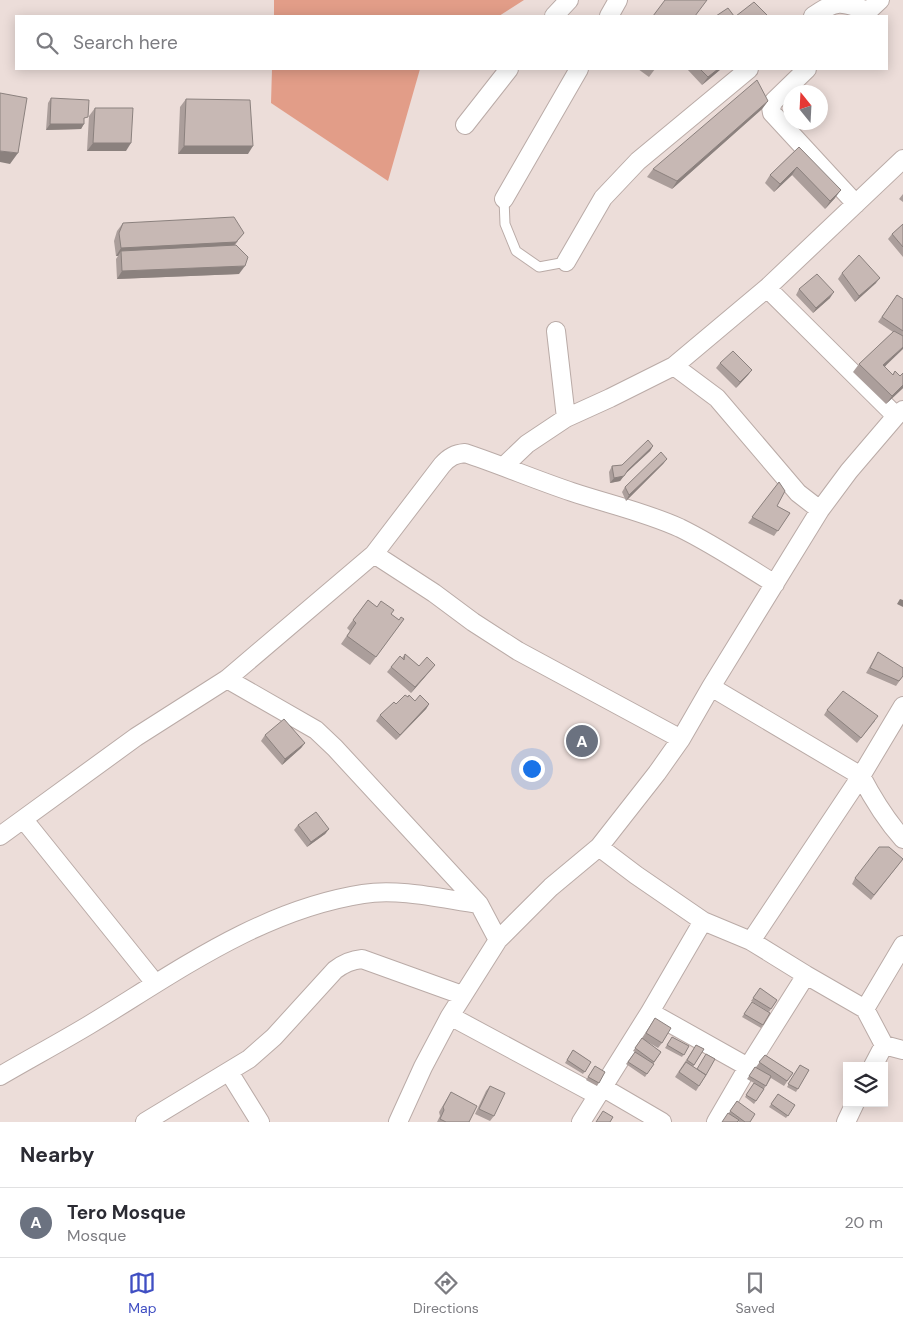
<!DOCTYPE html>
<html lang="en">
<head>
<meta charset="utf-8">
<style>
	:root { --surface:#fff; --page:#f7f7f7; --text:#2b2b33; --muted:#7c7c81; --line:#e1e1e2; --accent:#404fc3 }
	body { margin:0; font-family:"DM Sans",sans-serif; background:var(--page); color:var(--text) }
	.controls { position:absolute; right:15px; bottom:15px; display:grid; overflow:hidden; border-radius:0px; box-shadow:0 2px 12px #0003 }
	.controls button { width:45px; height:45px; display:grid; place-items:center; padding:0; border:0; border-bottom:1px solid var(--line); background:var(--surface); color:var(--text); font:25px sans-serif }
	.compass { position:absolute; left:783px; top:85px; width:45px; height:45px; border-radius:50%; background:var(--surface); box-shadow:0 2px 12px #0003; rotate:342deg }
	.you { position:absolute; left:531px; top:768px; width:18px; height:18px; margin:-12px; border:4px solid #fff; border-radius:50%; background:#1a73e8; box-shadow:0 0 0 8px #1a73e833 }
	.badge { display:grid; place-items:center; width:32px; height:32px; border-radius:50%; background:var(--accent); color:#fff; font-size:16px; font-weight:700 }
	.pin { position:absolute; translate:-50% -50%; border:2px solid #fff; box-shadow:0 1px 5px #0006 }
	.list { margin:0; padding:0; list-style:none }
	h2 { display:flex; justify-content:space-between; align-items:center; height:65px; margin:0; padding:0 20px; font-size:21px }
	h2 small { font-size:16px; font-weight:400; color:var(--muted) }
	.list li { display:grid; grid-template-columns:32px 1fr auto; gap:15px; align-items:center; box-sizing:border-box; height:70px; padding:0 20px; border-top:1px solid var(--line) }
	.list b { display:block; font-size:19px; white-space:nowrap }
	.list p { margin:0; font-size:16px; white-space:nowrap; color:var(--muted) }
	.list em { font-size:16px; font-style:normal; color:var(--muted) }
	.icon { flex:none; width:28px; height:28px; fill:none; stroke:currentColor; stroke-width:2; stroke-linecap:round; stroke-linejoin:round }
	.map { position:relative; flex:none; width:903px; height:1122px; overflow:hidden }
	.search { position:absolute; background:var(--surface); box-shadow:0 2px 12px #0003; left:15px; right:15px; top:15px; height:55px; display:flex; align-items:center; gap:12px; box-sizing:border-box; padding:0 18px; border-radius:0px; color:var(--muted); font-size:19px }
	.sheet { height:135px; background:var(--surface) }
	nav { display:flex; justify-content:space-around; align-items:center; box-sizing:border-box; height:70px; border-top:1px solid var(--line); background:var(--surface); font-size:14px; color:var(--muted) }
	nav a { display:grid; justify-items:center; gap:2px }
	nav .on { color:var(--accent) }
	.map>svg:first-child { display:block }
</style>
</head>
<body>
<div class="map">
<svg width="903" height="1122" viewBox="0 0 903 1122">
	<rect width="100%" height="100%" fill="#ecddd9"/>
	<path fill="#e29d88" d="M274 0H524L499 16H274Z
		M272 69H420L388 181 271 103Z"/>
	<g fill="none" stroke-linecap="round" stroke-linejoin="round">
		<g stroke="#baaba7" stroke-width="11">
			<path id="service" d="M504 199 505 224 516 251 539 267 566 262"/>
		</g>
		<g stroke="#baaba7" stroke-width="20">
			<path id="minor" d="M554 16 569 0
				M609 16 618 0
				M813 16C837 0 840 1 868 11
				M863 16 880 0
				M807 69 774 101 771 107 772 113 856 204
				M465 125 509 69
				M504 199 579 69
				M566 262 603 198 638 161 749 69
				M767 288 896 416
				M556 331 566 418
				M674 366 717 398 798 493 820 510
				M504 466 527 444 566 418 610 398 674 366 767 288 903 159
				M374 554 434 593 473 622 518 651 681 739
				M227 679 316 730 335 748 479 904 498 940
				M711 687 861 776C873 799 886 820 903 839
				M24 820 155 983
				M0 836 136 737 227 679 374 554 442 465C449 457 455 454 465 453 501 465 536 480 572 492 608 504 645 512 680 528 713 544 744 565 775 584
				M599 847 636 875 703 921 751 941 806 975 865 1009 884 1045 903 1050
				M751 941 861 776 903 706
				M865 1009 903 945
				M650 1012 748 1067
				M450 1016 597 1095
				M873 1066 884 1045
				M229 1072 260 1122
				M0 1076C29 1059 59 1043 89 1025 175 973 260 910 363 894 399 888 443 899 479 904
				M602 1087 662 1122
				M145 1122 249 1059 274 1037 335 970C344 963 351 960 362 959L462 995
				M398 1122 423 1067 450 1016 498 940 551 887 599 847 657 773 681 739 711 687 820 510 849 471 896 416 903 410
				M581 1122 650 1012 703 921
				M716 1122 748 1067 806 975
				M846 1122 855 1103"/>
		</g>
		<use href="#service" stroke="#fff" stroke-width="9"/>
		<use href="#minor" stroke="#fff" stroke-width="18"/>
	</g>
	<path fill="#ab9e9b" d="M638 69H655L649 77Z
		M687 69H721L702 85Z
		M51 98 84 123 81 129 46 130 48 103Z
		M186 99 248 154H178L180 107Z
		M768 101 762 109 672 189 647 177 653 169Z
		M95 108 126 151H87L89 116Z
		M799 147 835 198 825 209 792 175 774 192 765 183 770 175Z
		M903 194V202L899 199Z
		M123 223 238 241 235 245 239 274 117 279 116 259 118 256H116L114 241 117 231Z
		M903 224V257L888 239 892 234Z
		M842 273 876 283 855 302 838 279Z
		M799 289 830 298 813 313 796 295Z
		M897 295 903 299V336L885 367 892 375 895 371 903 388 886 404 853 372 859 364 893 332 878 322Z
		M720 363 752 370 748 375 736 388 716 368Z
		M653 446 650 451 625 474 620 481 610 483 609 472 612 466 622 465Z
		M667 459 663 464 626 501 622 492 625 487Z
		M779 482 777 506 790 513 774 536 748 523Z
		M368 600 377 607 391 614 399 620 404 619 370 665 341 644 350 631 347 628Z
		M878 652 903 676 896 686 866 673Z
		M405 654 419 666 435 665 411 693 387 672 391 667 402 658Z
		M408 697 415 701 429 704 426 709 396 740 376 721 380 715Z
		M827 710 875 721 857 743 824 715Z
		M265 735 305 743 301 748 282 765 261 741Z
		M298 825 329 829 325 834 307 847 294 830Z
		M903 859 871 900 852 884 855 878Z
		M760 988 777 1000 769 1012 751 1001Z
		M752 1002 770 1013 761 1028 742 1017Z
		M655 1018 662 1043 658 1048 646 1041 661 1052 645 1077 626 1064 635 1052 633 1051 642 1038Z
		M672 1037 689 1046 682 1057 665 1048Z
		M696 1045 704 1049 693 1067 706 1075 696 1091 675 1077Z
		M573 1050 591 1062 583 1074 565 1063Z
		M765 1055 793 1073 784 1086 771 1078 764 1089 755 1084 764 1089 754 1104 745 1097 754 1083 747 1079 755 1067H756Z
		M800 1065 809 1070 796 1092 787 1087Z
		M595 1066 605 1072 597 1086 586 1080Z
		M490 1086 494 1116 490 1121 475 1114 486 1091Z
		M451 1092 469 1122H437L440 1116 439 1112Z
		M778 1094 795 1105 786 1118 769 1107Z
		M737 1101 750 1122H739L728 1114Z"/>
	<path fill="#8b817e" d="M718 69H721L702 85 708 77Z
		M768 101 762 109 672 189 677 181Z
		M50 124H84L81 129 46 130Z
		M93 143H131L126 151H87Z
		M184 146H253L248 154H178Z
		M0 151 18 153 10 164 0 162Z
		M797 167 792 175 774 192 780 184Z
		M841 190 835 198 825 209 830 201Z
		M244 233 230 250 121 251 118 256H116L121 248Z
		M245 266 239 274 117 279 122 271Z
		M880 278 876 283 855 302 859 296Z
		M834 292 830 298 813 313 816 308Z
		M903 347V349L878 373 883 365Z
		M752 370 748 375 736 388 740 382Z
		M903 385V388L886 404 892 396Z
		M653 446 650 451 624 475 628 470Z
		M667 459 663 464 626 501 629 495Z
		M624 476 620 481 610 483 614 478Z
		M900 599 903 600V607L897 604Z
		M435 665 431 670 411 693 415 687Z
		M429 704 426 709 396 740 400 735Z
		M305 743 301 748 282 765 285 759Z
		M329 829 325 834 307 847 311 842Z"/>
	<path fill="#c7b8b4" stroke="#8b817e" d="M665 0H707L695 16H653Z
		M754 2 768 16H736Z
		M728 8 734 16H716Z
		M700 69H718L708 77Z
		M757 80 768 101 677 181 653 169Z
		M0 93 27 98 18 153 0 151Z
		M51 98 89 100 88 117 84 118V124H50Z
		M186 99 250 100 253 146H184Z
		M95 108H133L131 143H93Z
		M799 147 841 190 830 201 797 167 780 184 770 175Z
		M234 217 244 233 236 242 121 248 119 233 123 223Z
		M903 224V247L892 234Z
		M236 245 248 257 245 266 122 271 121 251Z
		M859 255 880 278 859 296 842 273Z
		M817 274 834 292 816 308 799 289Z
		M897 295 903 299V331L882 317Z
		M894 331 903 336V347L883 365 893 375 895 371 900 376 903 373V385L892 396 859 364Z
		M733 351 752 370 740 382 720 363Z
		M648 440 653 446 628 470 624 476 614 478 612 466 622 465Z
		M661 452 667 459 629 495 625 487Z
		M779 482 785 491 777 506 790 513 778 531 752 517Z
		M368 600 377 607 381 601 394 610 391 614 399 620 401 617 404 619 376 657 347 636 356 623 353 620Z
		M878 652 903 668V676L899 681 870 668Z
		M405 654 419 666 427 657 435 665 415 687 391 667 400 656 404 660Z
		M843 691 878 716 861 738 827 710Z
		M405 695 408 697 409 695 415 701 420 695 429 704 400 735 380 715 394 702 396 704Z
		M284 719 305 743 285 759 265 735Z
		M316 812 329 829 311 842 298 825Z
		M879 847H889L903 859 874 895 855 878Z
		M760 988 777 1000 771 1009 753 998Z
		M752 1002 770 1013 763 1025 744 1014Z
		M655 1018 671 1028 662 1043 646 1033Z
		M672 1037 689 1046 684 1055 667 1045Z
		M642 1038 661 1052 654 1062 635 1048Z
		M696 1045 704 1049 694 1065 687 1060Z
		M573 1050 591 1062 585 1072 567 1060Z
		M635 1052 654 1064 647 1074 628 1062Z
		M706 1054 715 1059 706 1075 697 1069Z
		M765 1055 793 1073 787 1081 759 1062Z
		M686 1062 706 1075 699 1086 679 1072Z
		M800 1065 809 1070 798 1089 788 1084Z
		M595 1066 605 1072 599 1083 588 1077Z
		M755 1067 771 1076 766 1086 749 1076Z
		M754 1083 764 1089 756 1101 746 1095Z
		M490 1086 505 1093 494 1116 479 1109Z
		M451 1092 477 1106 469 1122H446L440 1119 444 1110 443 1107Z
		M778 1094 795 1105 788 1116 771 1104Z
		M737 1101 755 1114 750 1122H745L730 1111Z
		M603 1111 613 1117 610 1122H596Z
		M728 1113 739 1120 737 1122H722Z"/>
</svg>
<div class="controls">
<button><svg class="icon" aria-label="layers" viewBox="0 0 24 24"><path d="M12 4l9 5-9 5-9-5zM3 14l9 5 9-5"/></svg></button>
</div>
<svg class="compass" viewBox="-18 -18 36 36"><path d="M0-13l5 13h-10z" fill="#e53935"/><path d="M0 13l5-13h-10z" fill="#7c7c81"/></svg>
<div class="you"></div>
<div class="pin badge" style="left:582px;top:741px;background:#6b7280">A</div>
<div class="search"><svg class="icon" aria-label="search" viewBox="0 0 24 24"><circle cx="10" cy="10" r="6"/><path d="M15 15l6 6"/></svg>Search here</div>
</div>
<section class="sheet">
<h2>Nearby<small></small></h2>
<ul class="list">
<li><span class="badge" style="background:#6b7280">A</span><div><b>Tero Mosque</b><p>Mosque</p></div><em>20 m</em></li>
</ul>
</section>
<nav>
<a class="on"><svg class="icon" aria-label="map" viewBox="0 0 24 24"><path d="M3 6l6-2 6 2 6-2v14l-6 2-6-2-6 2zM9 4v14M15 6v14"/></svg>Map</a>
<a><svg class="icon" aria-label="directions" viewBox="0 0 24 24"><path d="M12 3l9 9-9 9-9-9zM9 14v-3h6M13 9l2 2-2 2"/></svg>Directions</a>
<a><svg class="icon" aria-label="saved" viewBox="0 0 24 24"><path d="M7 4h10v16l-5-4-5 4z"/></svg>Saved</a>
</nav>
</body>
</html>
